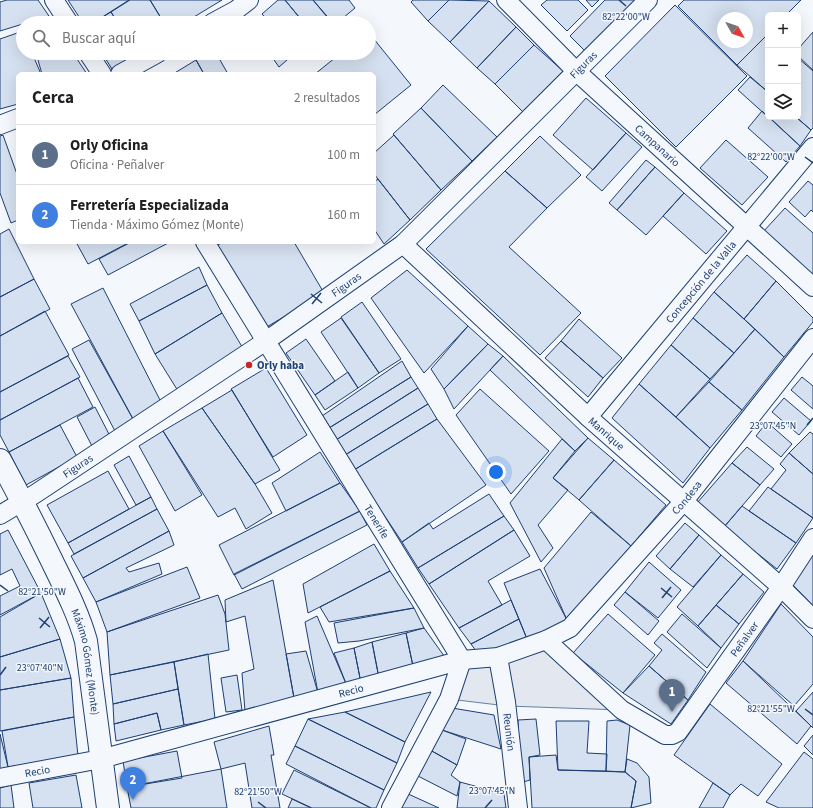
<!DOCTYPE html>
<html lang="es">
<head>
<meta charset="utf-8">
<style>
	:root { --surface:#fff; --page:#f6f6f6; --text:#202124; --muted:#757577; --line:#e0e0e0; --accent:#2563eb }
	body { margin:0; font-family:"Source Sans 3",sans-serif; background:var(--page); color:var(--text) }
	.controls { position:absolute; right:12px; top:12px; display:grid; overflow:hidden; border-radius:6px; box-shadow:0 4px 16px #0002 }
	.controls button { width:36px; height:36px; display:grid; place-items:center; padding:0; border:0; border-bottom:1px solid var(--line); background:var(--surface); color:var(--text); font:20px sans-serif }
	.compass { position:absolute; left:717px; top:12px; width:36px; height:36px; border-radius:50%; background:var(--surface); box-shadow:0 4px 16px #0002; rotate:130deg }
	.you { position:absolute; left:496px; top:472px; width:14px; height:14px; margin:-10px; border:3px solid #fff; border-radius:50%; background:#1a73e8; box-shadow:0 0 0 6px #1a73e833 }
	.badge { display:grid; place-items:center; width:26px; height:26px; border-radius:50%; background:var(--accent); color:#fff; font-size:13px; font-weight:700 }
	.pin { position:absolute; translate:-50% -33px; filter:drop-shadow(0 1px 2px #0008) }
	.pin::after { content:''; position:absolute; top:21px; width:14px; height:12px; background:inherit; clip-path:polygon(0 0,100% 0,50% 100%) }
	.list { margin:0; padding:0; list-style:none }
	h2 { display:flex; justify-content:space-between; align-items:center; height:52px; margin:0; padding:0 16px; font-size:17px }
	h2 small { font-size:13px; font-weight:400; color:var(--muted) }
	.list li { display:grid; grid-template-columns:26px 1fr auto; gap:12px; align-items:center; box-sizing:border-box; height:60px; padding:0 16px; border-top:1px solid var(--line) }
	.list b { display:block; font-size:15px; white-space:nowrap }
	.list p { margin:0; font-size:13px; white-space:nowrap; color:var(--muted) }
	.list em { font-size:13px; font-style:normal; color:var(--muted) }
	.icon { flex:none; width:22px; height:22px; fill:none; stroke:currentColor; stroke-width:2; stroke-linecap:round; stroke-linejoin:round }
	.map { position:relative; flex:none; width:813px; height:808px; overflow:hidden }
	.search { position:absolute; background:var(--surface); box-shadow:0 4px 16px #0002; left:16px; top:16px; width:360px; height:44px; display:flex; align-items:center; gap:10px; box-sizing:border-box; padding:0 14px; border-radius:22px; color:var(--muted); font-size:15px }
	.panel { position:absolute; background:var(--surface); box-shadow:0 4px 16px #0002; left:16px; top:72px; width:360px; height:172px; border-radius:6px }
	.map>svg:first-child { display:block }
</style>
</head>
<body>
<div class="map">
<svg width="813" height="808" viewBox="0 0 813 808">
	<rect width="100%" height="100%" fill="#f4f7fb"/>
	<path fill="#e3e8f0" stroke="#687fa3" d="M546 640 622 710 507 706 449 699 462 660Z"/>
	<path fill="#d5e0f0" stroke="#1d3f73" fill-rule="evenodd" d="M7 0H38L49 16 0 31V2Z
		M68 0H129L93 23H83Z
		M130 0H150L164 23H118L111 12Z
		M150 0H222L184 23H164Z
		M278 0H285L304 23H270L262 14Z
		M285 0H313L332 23H304Z
		M313 0H349L355 8 337 23H333Z
		M413 0H449L428 21 411 2Z
		M449 0 489 1 450 42 428 21Z
		M547 0H578L588 10 567 31 541 5Z
		M586 0H599L592 7Z
		M605 0H640L587 53 570 36Z
		M684 0H801L786 15H768V34L737 65 678 6ZM723 18H747V42H723Z
		M489 1 516 27 477 68 450 42Z
		M675 5 747 76 676 147 605 76Z
		M111 12 118 23H93Z
		M49 16 54 23H32Z
		M516 27 534 45 495 84 477 68Z
		M23 31V53H32L41 74H18V104L0 109V39Z
		M813 32V70L798 56V49Z
		M369 33 411 85 374 115V74H315L341 53H369Z
		M768 34V92L737 65Z
		M534 45 563 71 523 112 495 84Z
		M36 53H73L87 74H42Z
		M102 53H137L112 69Z
		M209 53H216L228 74H204L196 60Z
		M269 53H295L279 67Z
		M798 58 813 71V128L811 130 796 117H798Z
		M196 60 204 74H173Z
		M750 77 768 92V117L738 90Z
		M443 85 497 137 472 161 421 108Z
		M586 98 626 133 593 170 553 135Z
		M421 108 472 161 441 190 393 134Z
		M762 111 800 146 786 162 748 128Z
		M769 117H796L811 130 800 146Z
		M626 133 642 147 602 191 586 177Z
		M3 135 18 177V220L11 223 0 193V136Z
		M394 135 441 190 410 220 374 174V153Z
		M540 136 581 175 547 208 505 171Z
		M726 140 768 177 742 205 700 168Z
		M646 160 655 167 617 210 609 203Z
		M655 167 684 193 646 235 617 210Z
		M505 171 547 208 509 247 581 313 540 355 426 249Z
		M378 179 410 220 384 244 374 229V182Z
		M808 181 813 185V212L811 210 805 217 789 202Z
		M684 193 727 231 706 254 663 216Z
		M785 208 813 233V278L763 232Z
		M9 229 34 279 0 297V234Z
		M76 242H130L88 264Z
		M131 242H170L108 275 99 259Z
		M223 242H294L324 293 265 328 216 246Z
		M747 255 776 281 744 319 714 292Z
		M199 267 207 285 139 321 130 304Z
		M407 270 468 326 424 373 371 298Z
		M34 279 50 309 0 336V297Z
		M776 281 813 318V322L784 357 744 319Z
		M207 285 222 313 155 354 139 321Z
		M103 288 161 402 133 419 71 304Z
		M714 292 755 329 734 353 693 318Z
		M362 302 401 359 379 373 341 317Z
		M45 311 69 355 0 392V336Z
		M222 313 244 350 178 391 155 354Z
		M341 318 379 373 358 388 321 332Z
		M693 318 734 353 710 379 671 345Z
		M579 319 622 358 603 378 561 341Z
		M468 326 488 344 444 389 431 369Z
		M755 329 784 357 742 410 709 382Z
		M306 339 335 381 315 395 286 353Z
		M89 340 133 419 116 433 72 349Z
		M561 341 603 378 588 397 545 358Z
		M488 344 503 356 454 409 444 389Z
		M671 345 710 379 676 417 639 384Z
		M68 356 80 377 0 420V392Z
		M503 356 588 438 575 451 490 370Z
		M402 361 411 377 329 428 322 416Z
		M266 368 307 435 273 457 231 389Z
		M348 372 358 388 325 410 315 395Z
		M411 377 418 388 336 440 329 428Z
		M802 377 813 386V409L791 390Z
		M78 378 93 407 9 452 0 435V420Z
		M709 382 742 410 710 448 676 417Z
		M639 384 710 448 683 483 612 418Z
		M418 388 428 404 345 455 336 440Z
		M480 389 549 451 511 494 456 415Z
		M232 390 280 470 255 484 202 408Z
		M784 398 811 421 799 435 772 412Z
		M428 404 437 419 354 470 345 455Z
		M95 407 111 438 93 448 77 417Z
		M202 408 255 484 272 513 246 529 235 508 218 517 163 431Z
		M437 419 486 485 402 542 354 470Z
		M767 422 792 444 781 457 756 436Z
		M60 425 77 457 26 485 9 452Z
		M163 431 202 495 175 511 139 446Z
		M810 432 813 434V474L789 453Z
		M588 438 614 460 579 500 553 478Z
		M562 439 575 451 553 478 568 490 538 525 553 548 541 562 510 503Z
		M747 447 774 469 760 485 732 463Z
		M320 452 340 483 286 511 272 483Z
		M789 453 813 474V518L771 489 786 470 780 464Z
		M129 456 151 497 136 505 114 465Z
		M614 460 666 505 631 546 579 500Z
		M732 463 760 485 724 527 697 503Z
		M108 471 129 509 68 543 47 505Z
		M340 483 360 511 234 575 219 545Z
		M768 487 813 518 796 543 749 511Z
		M489 494 504 516 418 568 402 542 429 523 433 529Z
		M151 497 157 509 74 554 68 543Z
		M742 506 796 543 777 569 724 527Z
		M157 509 169 531 83 578 71 556Z
		M360 511 367 525 242 589 234 574Z
		M591 512 631 546 567 620 544 568Z
		M504 516 514 530 429 584 418 568Z
		M685 523 699 535 670 569 656 556Z
		M8 530 41 593 0 615V596L20 586 12 569 0 575V534Z
		M514 530 530 556 488 581 502 605 459 628 429 584Z
		M169 531 174 545 126 568 129 572 159 563 162 574 96 602 83 578Z
		M699 535 721 555 693 587 670 569Z
		M374 544 390 571 308 613 303 584Z
		M813 554V606L793 585Z
		M721 555 743 574 698 626 677 607Z
		M649 562 681 590 658 618 625 592Z
		M187 567 200 598 107 632 96 602Z
		M540 569 567 620 527 639 504 583Z
		M390 571 414 608 329 622 320 607Z
		M743 574 764 592 739 624 716 605Z
		M273 580 294 698 245 711 242 673 254 669 245 616 226 622 225 600Z
		M625 592 659 621 648 635 614 605Z
		M41 593 60 639 0 657V617Z
		M218 595 225 614 229 650 110 675 107 632Z
		M511 600 519 619 471 644 459 628Z
		M781 604 813 637V684L794 706 743 661Z
		M716 605 739 624 721 648 698 626Z
		M414 608 424 628 359 641 338 643 334 623Z
		M608 614 655 655 623 693 573 653Z
		M682 614 721 648 707 668 667 632Z
		M317 616 347 686 318 693 305 622Z
		M519 619 527 639 483 654 476 651 471 644Z
		M424 628 447 660 414 671 406 633Z
		M406 633 414 671 379 678 372 642Z
		M662 634 706 672 688 700 649 666 662 650 654 643Z
		M60 639 71 678 0 690V657Z
		M372 642 379 678 361 683 354 648Z
		M354 648 361 683 347 686 334 653Z
		M306 651 318 693 294 698 286 654Z
		M208 654 215 719 184 725 174 662Z
		M743 661 811 726 797 744 726 683Z
		M174 662 178 689 113 704 110 675Z
		M649 666 688 700 671 724 623 693Z
		M237 675 242 710 226 712 221 678Z
		M71 678 74 717 0 731V690Z
		M178 689 184 725 161 730 157 713 114 724 113 704Z
		M431 692 405 742 345 712Z
		M813 692V728L796 711Z
		M710 704 782 764 758 796 741 784 730 795 674 755Z
		M452 708 494 715 501 749 442 730Z
		M345 712 405 742 397 763 308 719Z
		M157 713 161 730 116 741 114 724Z
		M74 717 78 756 8 767 2 731Z
		M308 719 397 763 384 790 295 746Z
		M536 719 540 755 529 757 530 780 520 783 518 720Z
		M617 720 630 725 625 772 606 771 607 721Z
		M556 721H589L587 753 607 754 606 771 558 770Z
		M269 726 274 755H271L280 808H252L245 763 221 769 214 742Z
		M442 730 466 739 457 765 430 750Z
		M0 734 8 767 0 769Z
		M813 735V755L804 746Z
		M295 746 384 790 376 808H371L286 764Z
		M430 750 457 765 451 775 460 782 457 796 416 775Z
		M177 751 182 778 127 787 123 761Z
		M804 752 813 759V808H779L766 802Z
		M556 755 558 770 625 772 636 781 631 808H532L529 757Z
		M627 759 637 763 649 777 651 803 631 808 636 781 625 772Z
		M221 769 227 808H131L127 787Z
		M294 770 371 808H312L282 794Z
		M76 775 82 808H33L29 783Z
		M460 782 504 794 506 808H457Z
		M713 783 730 795 723 808H699Z
		M11 785 14 808H0V788Z
		M406 793 439 808H400Z
		M292 799 311 808H288Z"/>
	<g fill="none" stroke-linecap="round" stroke-linejoin="round">
		<g stroke="#1d3f73" stroke-width="20">
			<g id="minor">
				<path d="M54 0 69 23"/>
				<path id="s1" d="M506 0 577 72 813 287"/>
				<path d="M212 23 236 10 249 0"/>
				<path d="M88 53 102 74"/>
				<path d="M120 74 158 53"/>
				<path d="M0 125 18 118"/>
				<path id="s2" d="M205 242 462 660 449 699 391 808"/>
				<path id="s3" d="M403 244 588 417 781 587 813 619"/>
				<path id="s4" d="M588 417 813 147"/>
				<path id="s5" d="M0 515 35 494 266 341 403 244 648 0"/>
				<path id="s6" d="M546 640 622 710 665 735H672L678 732 781 587 813 538"/>
				<path id="s7" d="M498 657 506 702 518 808"/>
				<path id="s8" d="M0 778 101 759 462 660 498 657 546 640 570 628 684 501 813 338"/>
			</g>
		</g>
		<g stroke="#1d3f73" stroke-width="24">
			<g id="primary">
				<path id="s9" d="M0 460C18 493 35 526 51 559 64 586 78 612 86 641L108 808"/>
			</g>
		</g>
		<use href="#minor" stroke="#f4f7fb" stroke-width="18"/>
		<use href="#primary" stroke="#f4f7fb" stroke-width="22"/>
	</g>
	<path fill="none" stroke="#1d3f73" stroke-width="1.5" d="M619 0 626 6M805 157 813 163M311 294 322 303M312 304 321 293M807 425 813 418M0 585 8 591M661 588 672 597M662 598 671 587M39 618 50 627M40 628 49 617M0 675 6 667M805 709 813 715M258 802 266 808M485 808 492 800"/>
	<circle fill="#c62828" stroke="#f4f7fb" stroke-width="1.5" cx="249" cy="365" r="4"/>
	<g text-anchor="middle" dominant-baseline="central" stroke-width="3" stroke-linejoin="round" paint-order="stroke">
		<g font-size="11" fill="#1d3f73" stroke="#f4f7fb">
			<text stroke="none"><textPath href="#s5" startOffset="740">Figuras</textPath></text>
			<text stroke="none"><textPath href="#s1" startOffset="210">Campanario</textPath></text>
			<text stroke="none"><textPath href="#s4" startOffset="176">Concepción de la Valla</textPath></text>
			<text stroke="none"><textPath href="#s5" startOffset="416">Figuras</textPath></text>
			<text stroke="none"><textPath href="#s3" startOffset="278">Manrique</textPath></text>
			<text stroke="none"><textPath href="#s5" startOffset="92">Figuras</textPath></text>
			<text stroke="none"><textPath href="#s8" startOffset="766">Condesa</textPath></text>
			<text stroke="none"><textPath href="#s2" startOffset="328">Tenerife</textPath></text>
			<text stroke="none"><textPath href="#s6" startOffset="281">Peñalver</textPath></text>
			<text stroke="none"><textPath href="#s9" startOffset="221">Máximo Gómez (Monte)</textPath></text>
			<text stroke="none"><textPath href="#s8" startOffset="362">Recio</textPath></text>
			<text stroke="none"><textPath href="#s7" startOffset="76">Reunión</textPath></text>
			<text stroke="none"><textPath href="#s8" startOffset="38">Recio</textPath></text>
		</g>
		<g font-size="11" font-weight="bold" fill="#1d3f73" stroke="#f4f7fb" text-anchor="start">
			<text x="257" y="365">Orly haba</text>
		</g>
	</g>
	<g font-size="10" text-anchor="middle" fill="#1d3f73" stroke="#f4f7fb" stroke-width="3" stroke-linejoin="round" paint-order="stroke">
		<text x="626" y="20">82°22'00"W</text>
		<text x="771" y="160">82°22'00"W</text>
		<text x="773" y="429">23°07'45"N</text>
		<text x="42" y="595">82°21'50"W</text>
		<text x="40" y="671">23°07'40"N</text>
		<text x="771" y="712">82°21'55"W</text>
		<text x="492" y="794">23°07'45"N</text>
		<text x="258" y="795">82°21'50"W</text>
	</g>
</svg>
<div class="controls">
<button>+</button>
<button>−</button>
<button><svg class="icon" aria-label="layers" viewBox="0 0 24 24"><path d="M12 4l9 5-9 5-9-5zM3 14l9 5 9-5"/></svg></button>
</div>
<svg class="compass" viewBox="-18 -18 36 36"><path d="M0-13l5 13h-10z" fill="#e53935"/><path d="M0 13l5-13h-10z" fill="#757577"/></svg>
<div class="you"></div>
<div class="pin badge" style="left:672px;top:712px;background:#5c6f8a">1</div>
<div class="pin badge" style="left:133px;top:800px;background:#3f7fe0">2</div>
<div class="search"><svg class="icon" aria-label="search" viewBox="0 0 24 24"><circle cx="10" cy="10" r="6"/><path d="M15 15l6 6"/></svg>Buscar aquí</div>
<section class="panel">
<h2>Cerca<small>2 resultados</small></h2>
<ul class="list">
<li><span class="badge" style="background:#5c6f8a">1</span><div><b>Orly Oficina</b><p>Oficina · Peñalver</p></div><em>100 m</em></li>
<li><span class="badge" style="background:#3f7fe0">2</span><div><b>Ferretería Especializada</b><p>Tienda · Máximo Gómez (Monte)</p></div><em>160 m</em></li>
</ul>
</section>
</div>
</body>
</html>
